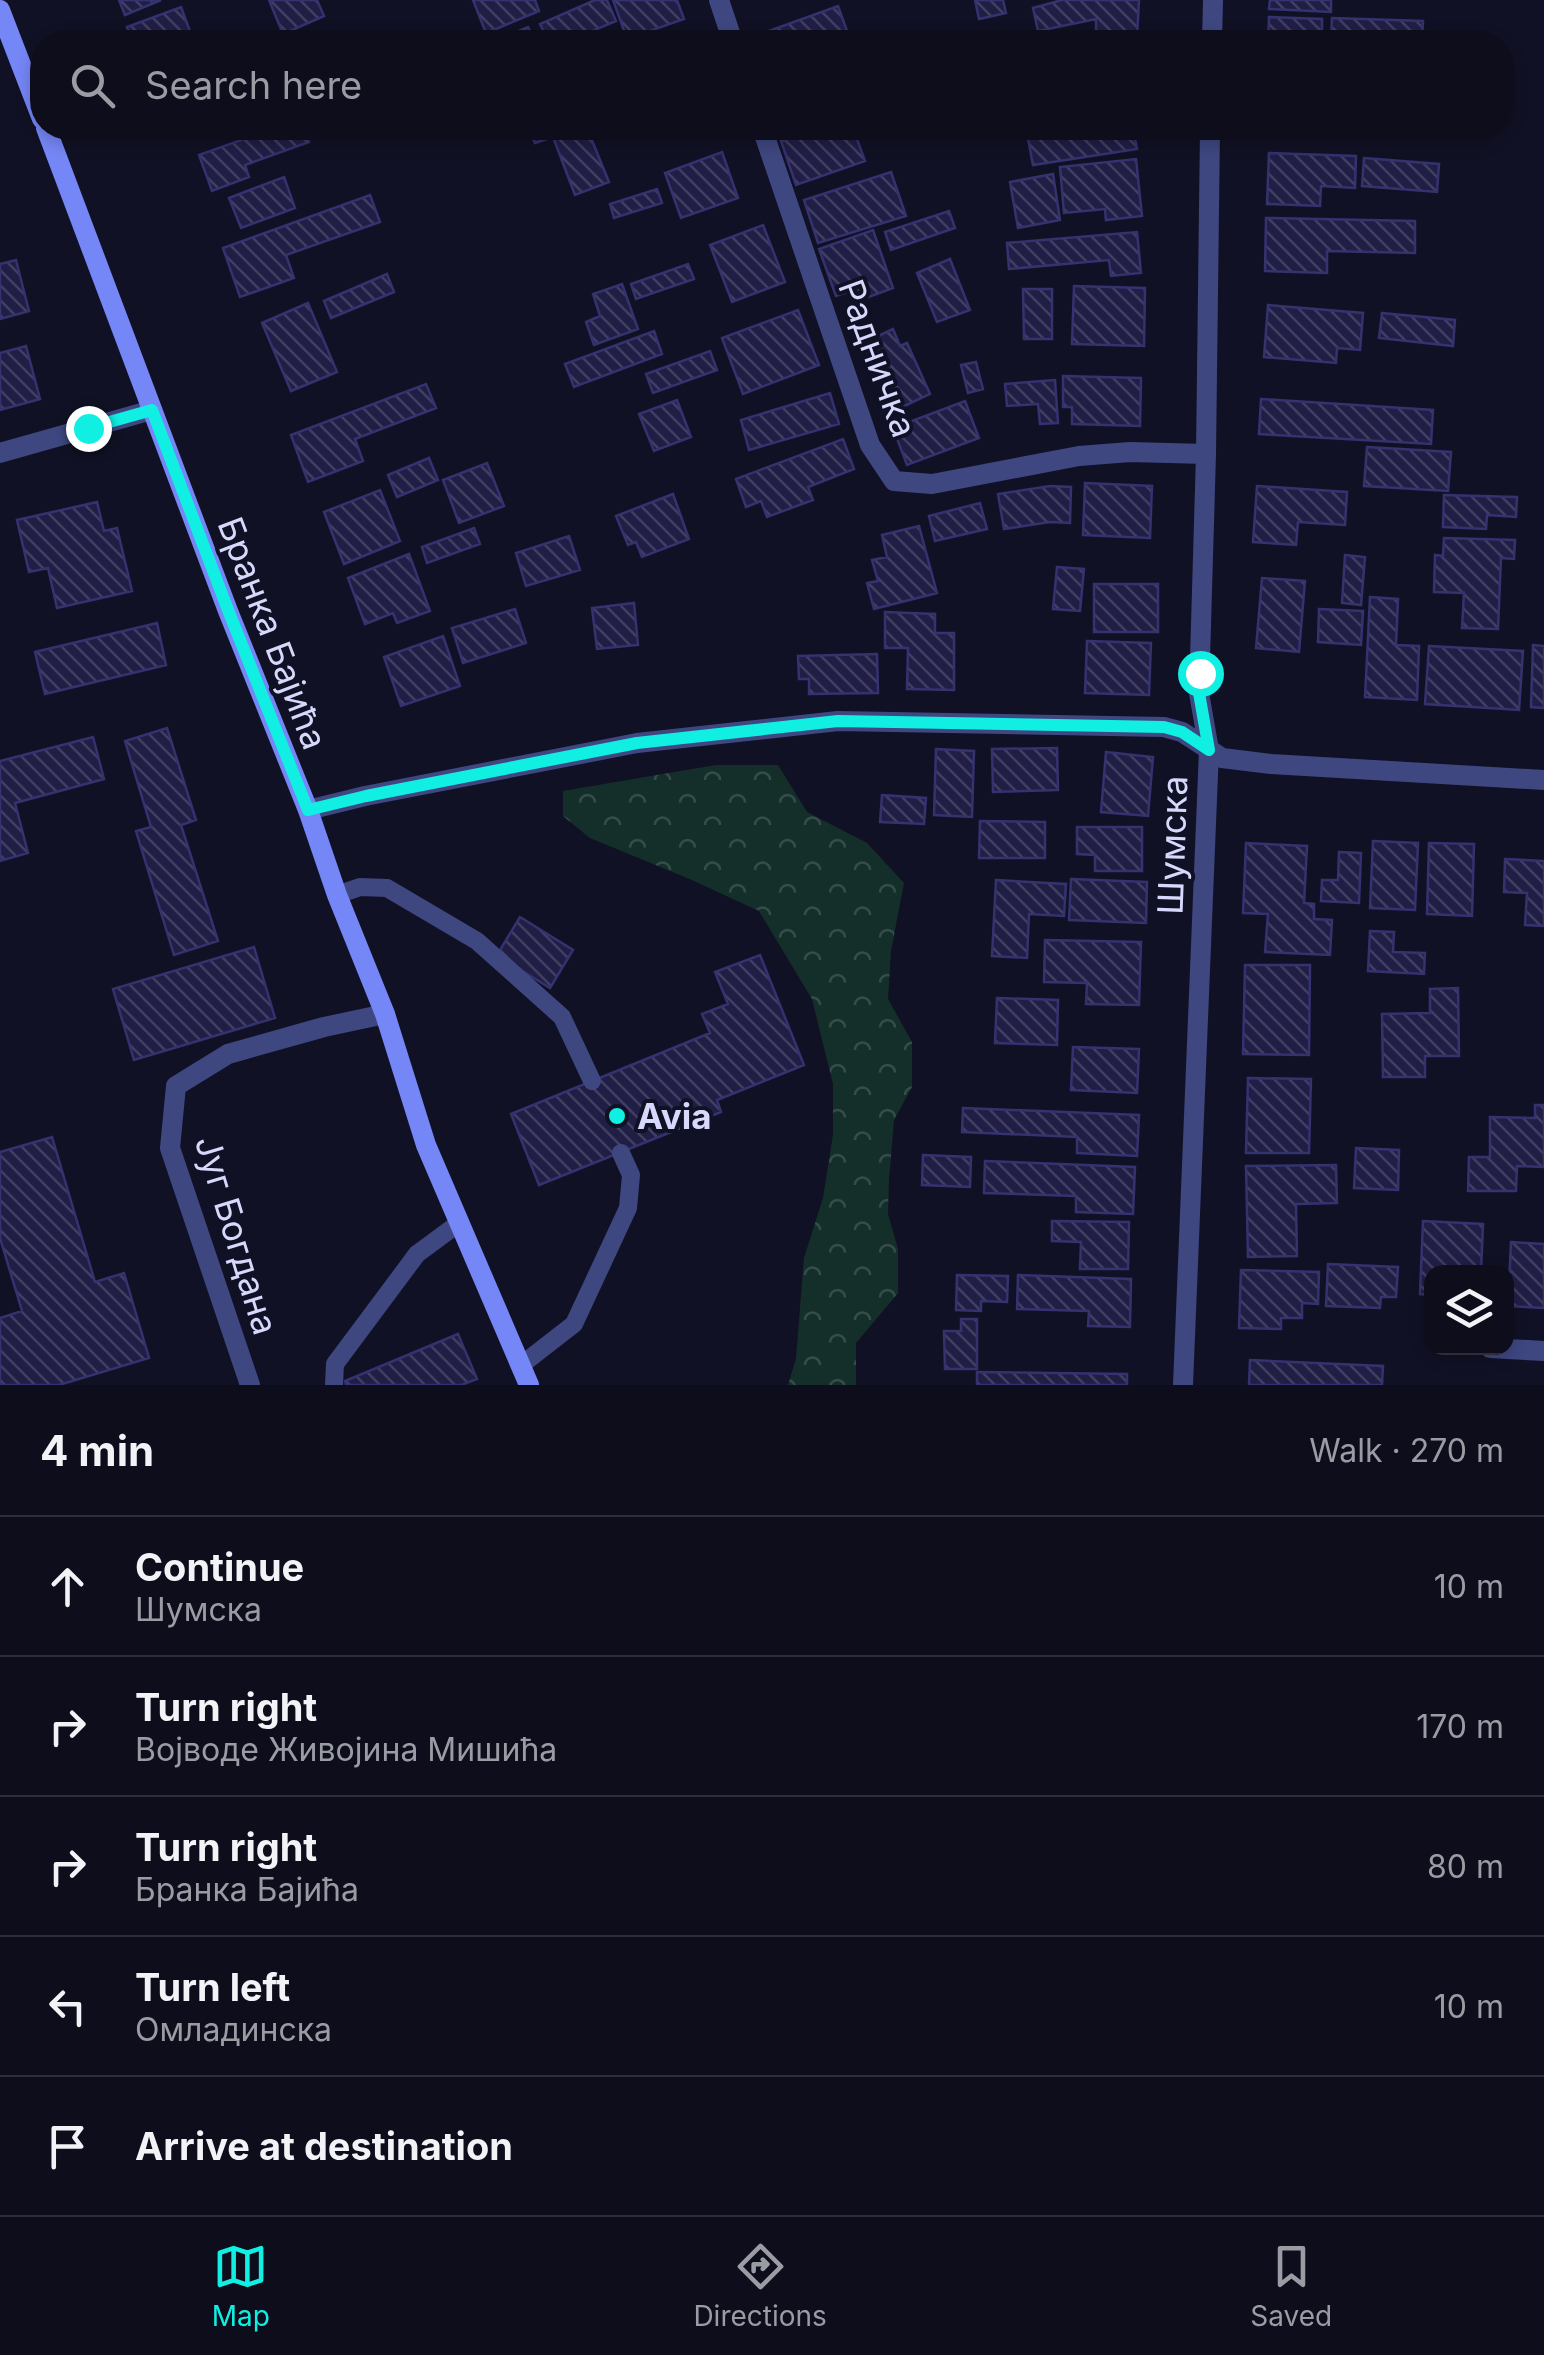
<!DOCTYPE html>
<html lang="en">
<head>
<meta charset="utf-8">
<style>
	:root { --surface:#0d0d1c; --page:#161625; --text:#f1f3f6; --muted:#9a9ca3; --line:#2d2d3b; --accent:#11efe3 }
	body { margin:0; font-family:Inter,sans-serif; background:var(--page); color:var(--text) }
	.controls { position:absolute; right:30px; bottom:30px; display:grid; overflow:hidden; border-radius:20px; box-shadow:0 5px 15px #0003 }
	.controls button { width:90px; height:90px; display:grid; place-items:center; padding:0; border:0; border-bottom:2px solid var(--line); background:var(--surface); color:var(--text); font:50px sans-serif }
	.stop { position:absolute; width:30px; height:30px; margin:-22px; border:8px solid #11efe3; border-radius:50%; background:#fff }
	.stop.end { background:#11efe3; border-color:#fff; box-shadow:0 2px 10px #0008 }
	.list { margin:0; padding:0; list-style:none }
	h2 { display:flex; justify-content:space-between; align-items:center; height:130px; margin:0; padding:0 40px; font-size:42px }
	h2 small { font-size:32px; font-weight:400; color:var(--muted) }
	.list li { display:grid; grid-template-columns:65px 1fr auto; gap:30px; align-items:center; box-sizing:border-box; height:140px; padding:0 40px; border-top:2px solid var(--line) }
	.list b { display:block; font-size:38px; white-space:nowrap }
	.list p { margin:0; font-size:32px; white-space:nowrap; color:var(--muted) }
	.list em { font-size:32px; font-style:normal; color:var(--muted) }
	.icon { flex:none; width:55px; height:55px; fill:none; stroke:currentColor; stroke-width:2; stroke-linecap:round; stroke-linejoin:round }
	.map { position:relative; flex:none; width:1544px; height:1385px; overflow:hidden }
	.search { position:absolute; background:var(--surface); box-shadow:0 5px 15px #0003; left:30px; right:30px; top:30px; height:110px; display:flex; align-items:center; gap:25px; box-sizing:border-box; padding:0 35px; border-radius:40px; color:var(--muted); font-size:38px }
	.sheet { height:830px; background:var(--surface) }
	nav { display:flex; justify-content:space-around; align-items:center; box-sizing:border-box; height:140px; border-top:2px solid var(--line); background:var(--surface); font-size:28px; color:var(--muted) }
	nav a { display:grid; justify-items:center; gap:5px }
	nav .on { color:var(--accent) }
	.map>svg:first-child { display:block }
</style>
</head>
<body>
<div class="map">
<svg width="1544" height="1385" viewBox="0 0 1544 1385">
	<defs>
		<pattern id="forest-crowns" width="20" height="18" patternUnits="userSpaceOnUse" patternTransform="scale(2.5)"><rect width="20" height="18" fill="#142f2a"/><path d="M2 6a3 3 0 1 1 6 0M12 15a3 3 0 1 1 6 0" fill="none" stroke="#354d4a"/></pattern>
		<pattern id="building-back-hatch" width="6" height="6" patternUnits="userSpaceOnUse" patternTransform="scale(2.5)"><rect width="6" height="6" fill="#201e45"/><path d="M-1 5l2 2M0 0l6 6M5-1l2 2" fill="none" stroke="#403e61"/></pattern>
	</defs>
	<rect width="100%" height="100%" fill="#111125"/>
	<path fill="url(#forest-crowns)" d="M716 765H778L807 812 867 843 904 883 891 951 888 999 912 1042V1087L894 1120 889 1179 888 1214 898 1249V1293L856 1343V1385H788L796 1359 804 1258 823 1198 833 1135V1084L812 999 759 911 692 880 590 838 563 816V791Z"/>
	<path fill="url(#building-back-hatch)" stroke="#34326f" stroke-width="2.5" d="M119 0H161L125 15Z
		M269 0H317L324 16 283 34Z
		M473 0H535L539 11 486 33Z
		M595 0H607L616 21 566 42H549L540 24Z
		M613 0H677L684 19 627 39Z
		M975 0H1003L1006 13 979 19Z
		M1062 0H1139L1137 37 1096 39V19L1038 31 1033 8Z
		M1270 0H1331V12L1269 9Z
		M838 6 851 42H770L766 32Z
		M181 7 194 42H133L127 27Z
		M1269 17 1322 19V42H1268Z
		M1332 18 1423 21 1422 42H1331Z
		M528 27 535 42H492Z
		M275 128H304L309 142 245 165 249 177 212 191 199 155Z
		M528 128H587L609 182 575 195 553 137 535 143Z
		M822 128H853L865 161 796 185 781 141Z
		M1026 128H1133L1137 149 1033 165Z
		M1271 128H1385V136L1270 130Z
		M722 152 738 198 681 218 665 173Z
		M1269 153 1356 156 1355 188 1321 186 1320 206 1267 204Z
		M1364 158 1439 164 1437 192 1362 186Z
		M1136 159 1142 216 1106 220 1105 209 1064 213 1060 167Z
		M891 172 906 216 818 243 804 200Z
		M1053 174 1060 220 1018 228 1010 182Z
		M284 177 295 208 241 228 229 198Z
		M657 189 662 203 614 218 610 204Z
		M370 195 380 222 286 255 294 278 240 297 223 248Z
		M949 211 955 228 891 250 885 232Z
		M1266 218 1415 221V253L1327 251V273L1265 271Z
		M763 225 785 282 732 302 710 245Z
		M873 230 893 288 858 301 854 290 836 296 819 249Z
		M1137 232 1141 273 1111 276 1109 260 1009 269 1007 243Z
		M950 259 970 310 937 322 917 273Z
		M16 260 29 311 0 319V264Z
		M688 264 694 279 636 299 631 284Z
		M387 274 394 292 331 318 324 301Z
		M622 284 638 329 594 345 586 322 600 316 593 294Z
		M1074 286 1145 288 1144 346 1072 344Z
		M1023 289H1052V339H1024Z
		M308 303 337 372 291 391 262 323Z
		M1268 305 1363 313 1360 350 1337 348 1336 363 1264 357Z
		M798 310 819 365 743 394 722 338Z
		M1382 313 1455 320 1453 346 1379 338Z
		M893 329 900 346 907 343 930 394 894 411 863 343Z
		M654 331 662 354 574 387 565 364Z
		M26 346 40 399 0 410V353Z
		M710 351 717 370 653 393 646 374Z
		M976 362 983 389 968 393 961 365Z
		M1063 376 1141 378 1140 426 1072 424V407H1063Z
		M1055 380 1058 423 1040 424 1038 404 1007 406 1005 384Z
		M426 384 436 408 355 439 363 461 308 482 291 435Z
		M830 393 839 424 749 450 741 420Z
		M1261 399 1433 410 1431 444 1259 434Z
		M677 400 691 437 654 451 639 414Z
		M965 401 979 438 907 465 893 428Z
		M843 439 854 469 808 487 813 500 767 517 761 501 746 507 736 479Z
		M1367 447 1451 452 1448 491 1364 486Z
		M429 458 438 480 397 497 388 475Z
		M487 463 504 506 459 523 443 480Z
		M1085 483 1152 486 1150 538 1083 535Z
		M1050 486 1071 487 1070 523 1050 522 1004 529 998 494Z
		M1257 486 1347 492 1345 525 1298 522 1296 545 1253 542Z
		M380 490 400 541 344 564 324 512Z
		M673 494 689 539 642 557 636 542 628 545 616 516Z
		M1444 495 1517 497 1516 517 1487 515 1486 529 1443 527Z
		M97 502 104 531 117 528 132 591 57 608 48 568 29 572 17 520Z
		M980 503 987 529 935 541 929 516Z
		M919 526 937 593 874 609 867 583 878 581 872 560 887 557 882 535Z
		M474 528 480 544 427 563 422 547Z
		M569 536 580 570 526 586 516 553Z
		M1444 538 1515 540 1514 559 1501 558 1498 629 1462 628 1464 593 1434 592 1435 555 1443 556Z
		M409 554 430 611 397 623 393 613 365 624 348 578Z
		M1345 555 1365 557 1361 605 1342 603Z
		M1057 567 1084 569 1080 611 1053 609Z
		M1262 578 1305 581 1299 652 1256 648Z
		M1094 584H1158V632H1094Z
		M1370 597 1398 599 1396 645 1419 646 1417 700 1365 697Z
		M634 603 638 645 597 649 592 608Z
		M515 609 526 643 463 663 452 628Z
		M1319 609 1363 611 1361 645 1318 642Z
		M885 612 935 614V633H954V690L907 689 908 648H885Z
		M157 623 166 665 45 694 35 652Z
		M443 636 460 686 401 706 384 657Z
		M1087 641 1151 643 1149 695 1085 693Z
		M1533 645 1544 646V708L1531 707Z
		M1429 646 1523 651 1519 710 1425 704Z
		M877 654 878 693 809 694V679H799L798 656Z
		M167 728 196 820 181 825 218 941 174 955 136 831 151 827 125 741Z
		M93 737 104 779 15 803 28 853 0 861V761Z
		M1057 748 1058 790 993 792 992 749Z
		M936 749 974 751 972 817 934 815Z
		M1106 752 1153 757 1148 816 1101 812Z
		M882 795 926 798 924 824 880 822Z
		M980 821 1045 822V858H979Z
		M1077 827H1142V871H1095V855L1077 854Z
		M1373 841 1418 843 1415 910 1370 908Z
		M1246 843 1307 846 1304 903 1314 904V919L1332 920 1330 955 1265 952 1268 914 1243 913Z
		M1429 843 1474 844 1472 916 1427 914Z
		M1339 852 1361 853 1359 903 1321 901 1322 880H1338Z
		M1505 859 1544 861V926L1525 925 1527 893 1504 892Z
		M1071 879 1147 882 1146 923 1069 920Z
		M996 880 1066 884 1064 916 1029 914 1027 958 992 956Z
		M520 917 573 950 550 988 497 955Z
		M1370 931 1394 932 1393 952 1425 953 1424 974 1368 971Z
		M1045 940 1141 942 1139 1005 1086 1004 1087 983 1044 982Z
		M254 947 275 1018 134 1060 113 989Z
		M760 955 804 1065 717 1100 721 1112 539 1185 511 1114 710 1033 702 1014 728 1004 715 972Z
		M1245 965H1310L1309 1055 1243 1054Z
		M1458 988 1459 1056H1425V1077H1383L1382 1014 1430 1013V989Z
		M997 998 1058 1000 1057 1045 995 1043Z
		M1073 1047 1139 1049 1137 1093 1071 1090Z
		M1248 1078 1311 1079 1309 1153H1246Z
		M1535 1105H1544V1167L1517 1166 1516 1191H1468L1469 1157H1490V1117L1535 1118Z
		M963 1108 1139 1115 1137 1156 1077 1153V1137L962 1132Z
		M52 1137 95 1282 124 1273 149 1358 59 1385H0V1318L22 1311 0 1238V1152Z
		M1356 1148 1399 1150 1398 1190 1354 1188Z
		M923 1155 971 1157 970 1187 922 1185Z
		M985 1161 1135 1167 1133 1214 1076 1212V1196L984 1193Z
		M1336 1165 1337 1203 1296 1204 1297 1256 1248 1257 1246 1166Z
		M1052 1221 1129 1222 1128 1269H1080L1081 1242 1052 1241Z
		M1423 1221 1483 1224 1481 1272H1432V1295L1420 1294Z
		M1511 1242 1544 1244V1308L1508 1306Z
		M1328 1264 1398 1267 1396 1297H1381L1380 1308 1326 1306Z
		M1241 1270 1319 1272 1318 1304 1302 1303V1318H1281V1329L1239 1328Z
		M957 1275 1008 1276 1007 1302 981 1301V1311L956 1310Z
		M1018 1275 1131 1279 1130 1327 1088 1326 1089 1311 1017 1309Z
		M961 1319H977V1369H945L944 1331H961Z
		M458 1334 477 1379 461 1385H346L345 1381Z
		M1250 1360 1383 1366 1382 1385H1249Z
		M977 1372 1127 1374V1385H977Z"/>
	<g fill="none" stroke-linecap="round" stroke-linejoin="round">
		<path stroke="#3f4781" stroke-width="18" d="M337 895 360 887 387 888 477 941 562 1017 592 1081
			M520 1366 574 1324 628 1208 631 1175 621 1153
			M334 1385 335 1364 417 1254 459 1223"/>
		<path stroke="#3f4781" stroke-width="20" d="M719 0 733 42
			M1212 42 1213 0
			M762 128 870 445 894 481 932 484 1079 456 1130 452 1206 454
			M0 453 152 410
			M308 810 365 796 637 743 838 721 1164 727 1182 732 1222 758 1271 764 1544 780
			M1490 1348 1544 1351
			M250 1385 170 1148 176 1086 228 1054 324 1027 385 1014
			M1183 1385 1209 750 1199 693 1206 454 1210 128"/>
		<path stroke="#7586f6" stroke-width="20" d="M0 10 42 119
			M46 128 228 611 308 810 337 895 385 1014 426 1145 529 1385"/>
	</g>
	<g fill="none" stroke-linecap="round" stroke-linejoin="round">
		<path stroke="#11efe3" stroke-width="12" d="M88 428 152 410 228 610 308 810 366 796 637 743 838 721 1164 727 1182 732 1209 750 1199 693 1200 673"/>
	</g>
	<circle fill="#11efe3" stroke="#111125" stroke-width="4" cx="617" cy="1116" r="10"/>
	<g text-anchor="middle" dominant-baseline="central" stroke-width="8" stroke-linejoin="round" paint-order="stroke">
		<g font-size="35" fill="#d7d9fc" stroke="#111125">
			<text transform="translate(878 358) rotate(70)">Радничка</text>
			<text transform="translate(273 633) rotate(69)">Бранка Бајића</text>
			<text transform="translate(1172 845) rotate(-88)">Шумска</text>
			<text transform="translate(237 1235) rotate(73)">Југ Богдана</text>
		</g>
		<g font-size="35" font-weight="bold" fill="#d7d9fc" stroke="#111125" text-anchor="start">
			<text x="637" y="1116">Avia</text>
		</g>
	</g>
</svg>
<div class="controls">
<button><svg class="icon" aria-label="layers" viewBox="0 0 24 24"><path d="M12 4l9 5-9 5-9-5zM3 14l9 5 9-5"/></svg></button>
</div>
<div class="stop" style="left:1200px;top:673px"></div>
<div class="stop end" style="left:88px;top:428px"></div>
<div class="search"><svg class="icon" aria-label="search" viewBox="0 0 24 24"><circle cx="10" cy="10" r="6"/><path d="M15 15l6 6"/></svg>Search here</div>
</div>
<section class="sheet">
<h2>4 min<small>Walk · 270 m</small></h2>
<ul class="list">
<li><svg class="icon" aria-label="ahead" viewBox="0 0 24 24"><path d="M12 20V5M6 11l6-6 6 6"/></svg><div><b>Continue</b><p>Шумска</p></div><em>10 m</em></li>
<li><svg class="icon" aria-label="right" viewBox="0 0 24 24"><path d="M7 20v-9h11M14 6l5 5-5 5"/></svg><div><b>Turn right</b><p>Војводе Живојина Мишића</p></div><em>170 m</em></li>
<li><svg class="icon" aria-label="right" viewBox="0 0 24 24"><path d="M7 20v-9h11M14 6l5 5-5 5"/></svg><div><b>Turn right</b><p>Бранка Бајића</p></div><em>80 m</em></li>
<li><svg class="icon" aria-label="left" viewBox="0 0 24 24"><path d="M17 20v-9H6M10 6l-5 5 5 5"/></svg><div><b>Turn left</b><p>Омладинска</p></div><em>10 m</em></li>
<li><svg class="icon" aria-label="arrive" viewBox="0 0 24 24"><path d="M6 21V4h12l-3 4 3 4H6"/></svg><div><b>Arrive at destination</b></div></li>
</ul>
</section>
<nav>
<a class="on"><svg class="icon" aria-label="map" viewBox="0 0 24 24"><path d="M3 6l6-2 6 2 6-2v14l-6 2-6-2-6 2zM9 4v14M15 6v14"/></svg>Map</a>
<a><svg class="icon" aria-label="directions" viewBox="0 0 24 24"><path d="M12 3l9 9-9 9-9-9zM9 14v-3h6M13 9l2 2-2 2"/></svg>Directions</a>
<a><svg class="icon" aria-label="saved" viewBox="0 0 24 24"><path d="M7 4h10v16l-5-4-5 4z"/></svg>Saved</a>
</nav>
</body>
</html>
